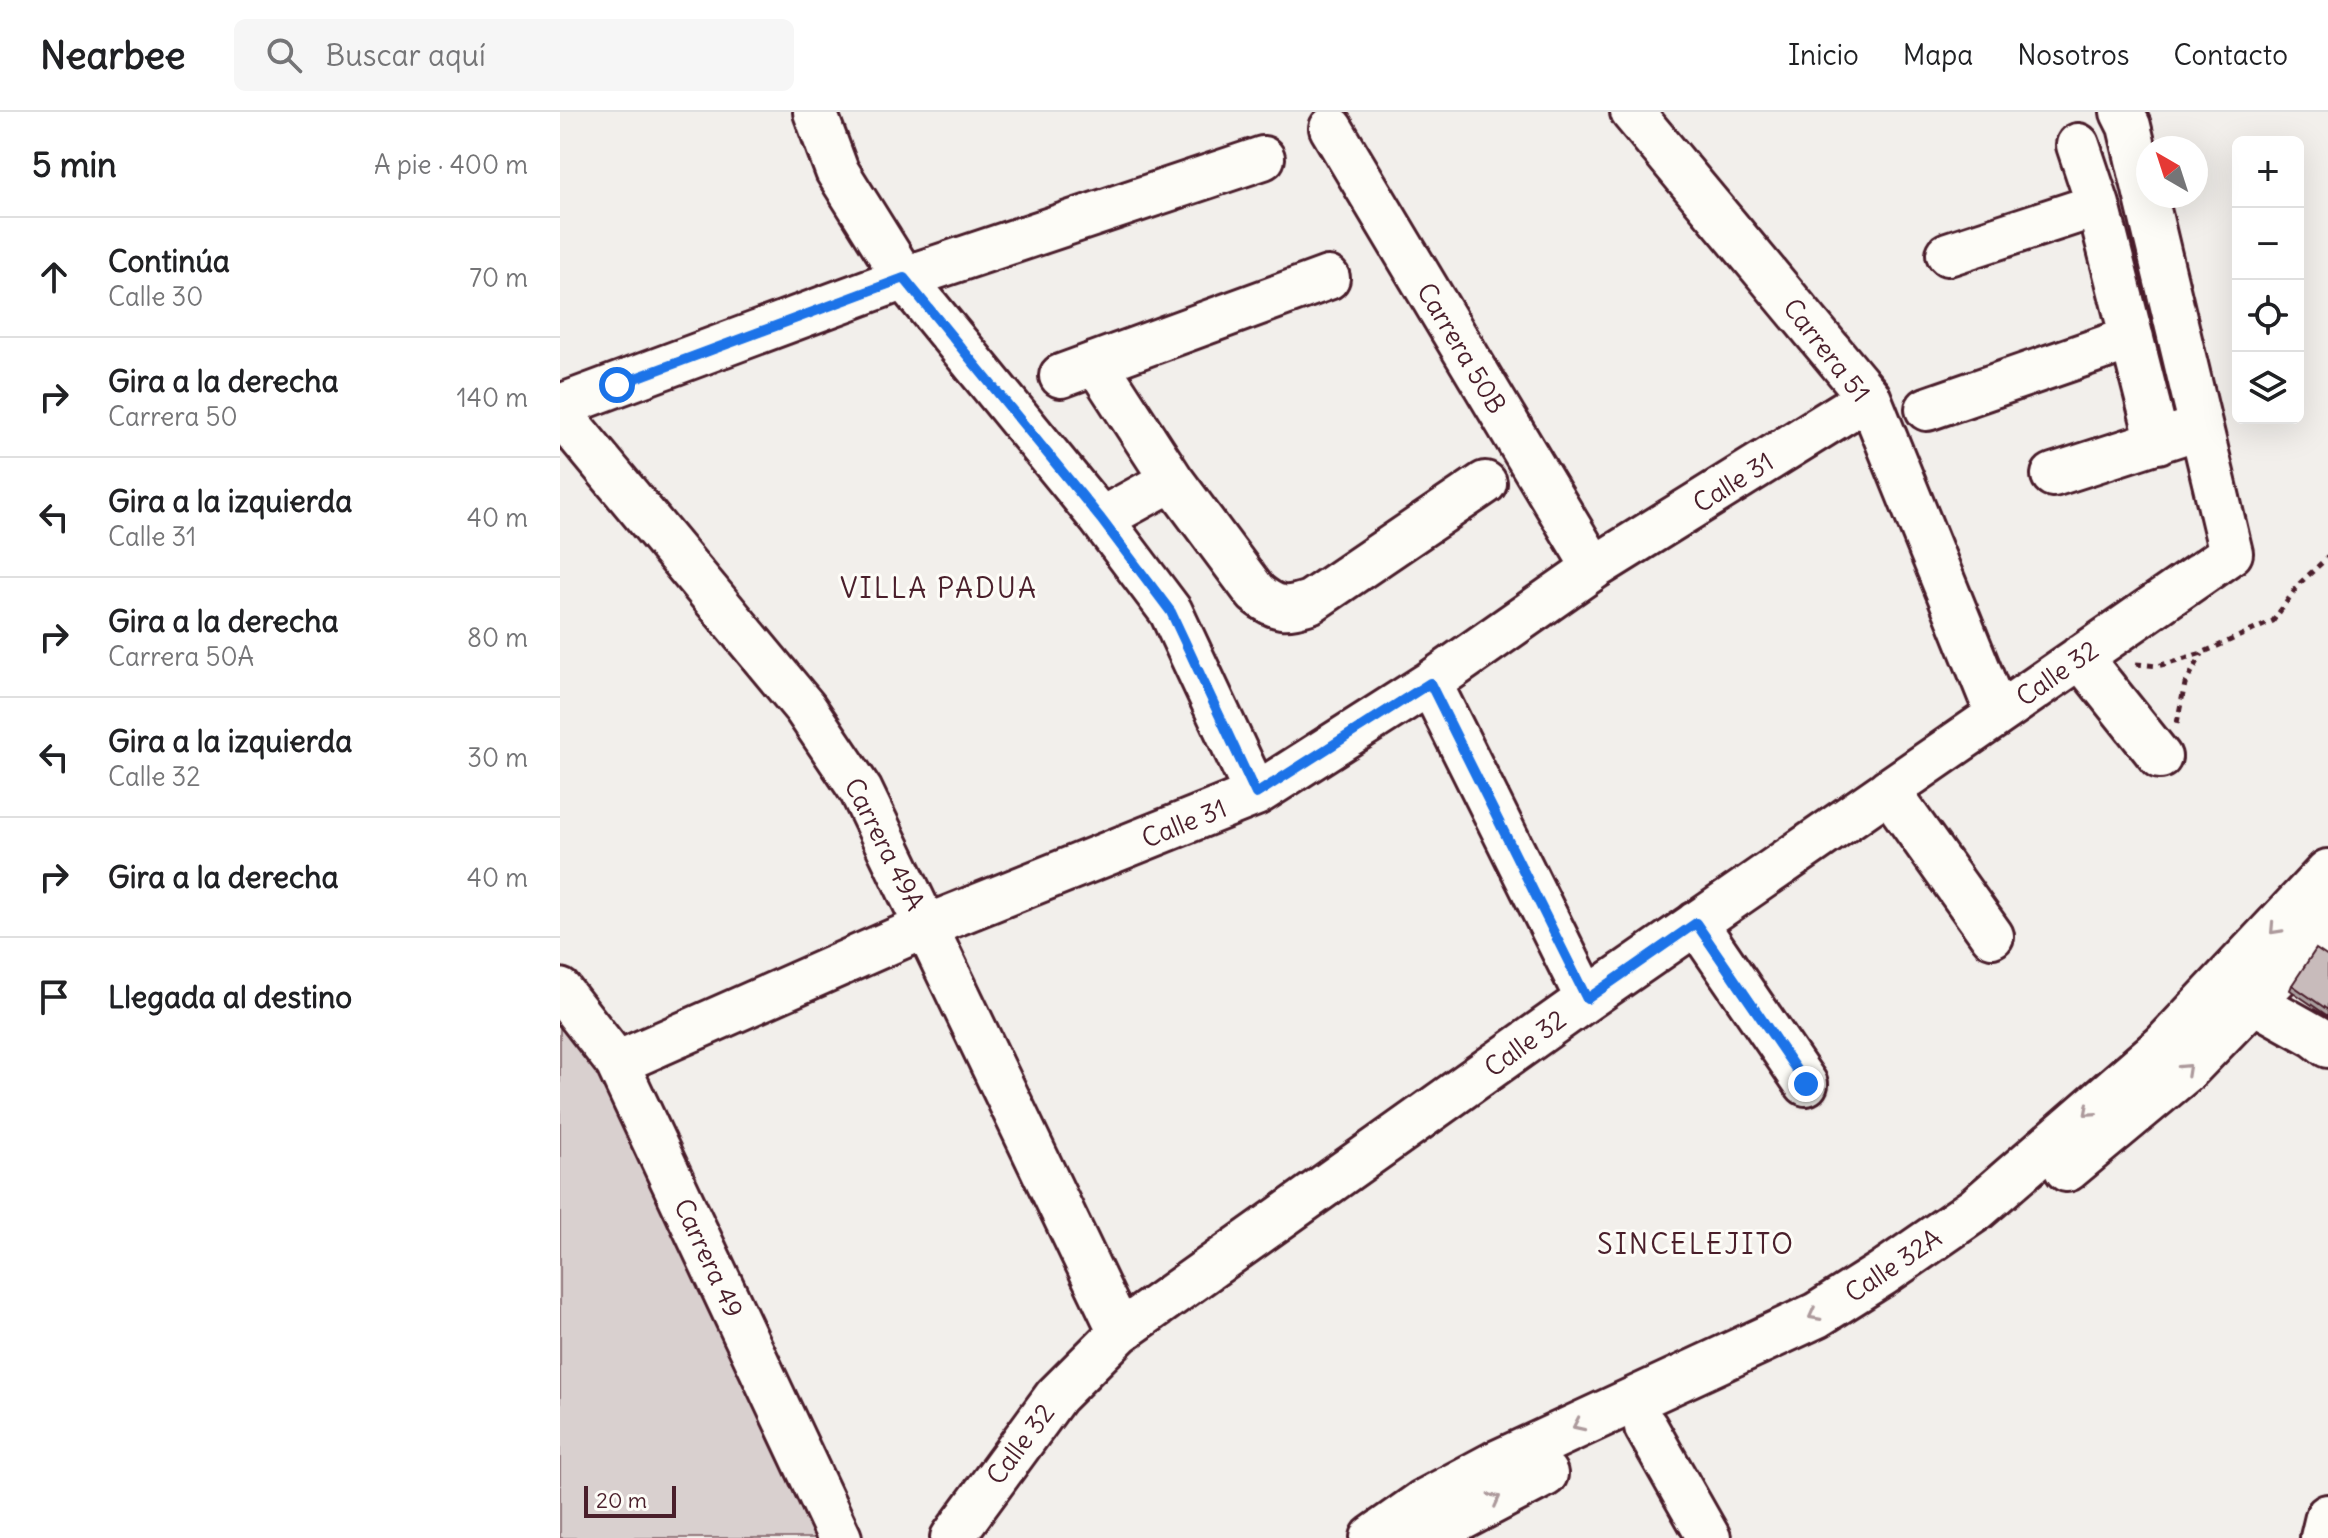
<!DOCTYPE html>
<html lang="es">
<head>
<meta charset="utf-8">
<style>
	:root { --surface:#fff; --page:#f6f6f6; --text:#202124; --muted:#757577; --line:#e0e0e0 }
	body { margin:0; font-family:Delius,sans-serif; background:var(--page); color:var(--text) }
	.controls { position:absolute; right:24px; top:24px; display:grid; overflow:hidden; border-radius:12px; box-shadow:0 8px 32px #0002 }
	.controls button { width:72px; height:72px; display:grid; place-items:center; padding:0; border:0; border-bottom:2px solid var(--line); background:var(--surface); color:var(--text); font:40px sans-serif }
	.compass { position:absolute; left:1576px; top:24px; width:72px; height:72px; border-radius:50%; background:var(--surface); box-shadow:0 8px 32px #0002; rotate:321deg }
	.scale { position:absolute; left:24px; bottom:20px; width:92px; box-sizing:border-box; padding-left:8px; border:4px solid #4a1f2b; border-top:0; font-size:22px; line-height:28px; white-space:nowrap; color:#4a1f2b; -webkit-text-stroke:6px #fdfcf7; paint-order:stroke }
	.stop { position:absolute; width:24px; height:24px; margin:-18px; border:6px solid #1a73e8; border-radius:50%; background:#fff }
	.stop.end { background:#1a73e8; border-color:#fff; box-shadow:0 2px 8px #0008 }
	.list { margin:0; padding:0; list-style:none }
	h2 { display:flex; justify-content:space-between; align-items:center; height:104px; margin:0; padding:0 32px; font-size:34px }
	h2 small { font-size:26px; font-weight:400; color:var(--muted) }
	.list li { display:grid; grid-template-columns:52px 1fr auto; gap:24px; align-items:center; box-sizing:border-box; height:120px; padding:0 32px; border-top:2px solid var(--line) }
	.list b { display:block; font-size:30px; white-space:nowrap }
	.list p { margin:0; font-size:26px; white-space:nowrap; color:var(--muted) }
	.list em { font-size:26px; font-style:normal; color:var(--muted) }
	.icon { flex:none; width:44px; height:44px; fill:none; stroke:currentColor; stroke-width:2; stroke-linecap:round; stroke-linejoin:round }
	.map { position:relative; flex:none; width:1768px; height:1426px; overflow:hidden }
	header { display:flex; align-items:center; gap:48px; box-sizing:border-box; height:112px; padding:0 40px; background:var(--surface); border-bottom:2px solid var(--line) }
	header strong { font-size:38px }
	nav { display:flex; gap:44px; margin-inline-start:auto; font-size:28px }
	.search { width:560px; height:72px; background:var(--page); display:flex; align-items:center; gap:20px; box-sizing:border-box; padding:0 28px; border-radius:12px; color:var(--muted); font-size:30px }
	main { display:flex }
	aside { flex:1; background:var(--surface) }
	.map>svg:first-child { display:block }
</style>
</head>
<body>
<header>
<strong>Nearbee</strong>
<div class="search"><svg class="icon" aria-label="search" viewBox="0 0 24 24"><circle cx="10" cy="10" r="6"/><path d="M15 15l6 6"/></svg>Buscar aquí</div>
<nav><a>Inicio</a><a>Mapa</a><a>Nosotros</a><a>Contacto</a></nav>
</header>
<main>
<aside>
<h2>5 min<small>A pie · 400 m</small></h2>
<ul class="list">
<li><svg class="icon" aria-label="ahead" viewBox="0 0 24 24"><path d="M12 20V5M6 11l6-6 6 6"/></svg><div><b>Continúa</b><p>Calle 30</p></div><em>70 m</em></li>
<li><svg class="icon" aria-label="right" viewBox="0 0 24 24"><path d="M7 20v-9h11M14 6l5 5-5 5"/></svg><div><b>Gira a la derecha</b><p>Carrera 50</p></div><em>140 m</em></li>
<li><svg class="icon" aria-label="left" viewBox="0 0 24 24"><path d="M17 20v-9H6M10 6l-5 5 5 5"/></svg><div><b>Gira a la izquierda</b><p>Calle 31</p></div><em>40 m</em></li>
<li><svg class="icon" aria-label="right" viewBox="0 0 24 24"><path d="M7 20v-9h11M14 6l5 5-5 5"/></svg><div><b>Gira a la derecha</b><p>Carrera 50A</p></div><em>80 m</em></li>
<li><svg class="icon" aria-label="left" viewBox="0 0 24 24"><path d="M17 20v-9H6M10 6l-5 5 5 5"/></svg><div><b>Gira a la izquierda</b><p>Calle 32</p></div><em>30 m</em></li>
<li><svg class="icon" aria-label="right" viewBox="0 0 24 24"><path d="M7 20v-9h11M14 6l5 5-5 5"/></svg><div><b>Gira a la derecha</b></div><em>40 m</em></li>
<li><svg class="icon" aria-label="arrive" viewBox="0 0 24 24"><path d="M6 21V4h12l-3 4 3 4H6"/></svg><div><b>Llegada al destino</b></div></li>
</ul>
</aside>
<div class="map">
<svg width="1768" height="1426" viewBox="0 0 1768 1426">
	<rect width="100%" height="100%" fill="#f2efeb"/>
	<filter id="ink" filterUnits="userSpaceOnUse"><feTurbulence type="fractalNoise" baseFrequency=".0125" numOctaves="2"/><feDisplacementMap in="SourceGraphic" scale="16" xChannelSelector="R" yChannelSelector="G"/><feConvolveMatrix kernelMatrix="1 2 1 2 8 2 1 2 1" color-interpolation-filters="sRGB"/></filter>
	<g filter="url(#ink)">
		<path fill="#d9d0cf" stroke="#92787d" stroke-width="2" d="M0 878 280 1426H0Z"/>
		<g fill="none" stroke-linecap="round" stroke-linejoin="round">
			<g stroke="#4a1f2b" stroke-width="48">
				<path id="minor" d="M255 0 277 59 344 166 541 407 611 500 696 682
					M1072 0 1309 285 1437 602
					M771 16 1034 456
					M1518 33 1538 93 1598 330
					M1388 142 1538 93
					M536 251 612 368 696 481C717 498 725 498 750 490L925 371
					M501 264 768 166
					M0 294 344 166 703 46
					M1367 297 1572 226
					M0 301 245 596 301 679 560 1220
					M1493 363 1623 321
					M541 407 612 368
					M1520 545 1600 645
					M870 571 1027 887
					M1328 678 1432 824
					M1136 811 1246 972
					M0 878 57 951 280 1426
					M1694 890 1755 924 1768 934
					M57 951 367 814 696 682 870 571 1034 456 1309 285
					M1086 1315 1149 1426
					M392 1426 496 1284 560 1220 1027 887 1671 441 1569 14 1562 0"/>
			</g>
			<g stroke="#4a1f2b" stroke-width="50">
				<path id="major" d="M1507 1057 1627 957 1768 811
					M813 1426 864 1390 935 1352 1257 1203 1322 1162 1416 1097 1604 934 1768 760
					M867 1426 884 1415 985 1362"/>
			</g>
			<g stroke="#4a1f2b" stroke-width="50">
				<path id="highway" d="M1763 1426 1768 1405"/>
			</g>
			<path stroke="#4a1f2b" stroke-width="5" stroke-dasharray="6 6" stroke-linecap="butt" d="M1576 552 1598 554 1642 541 1713 509 1740 471 1768 445
				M1617 611 1625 572 1642 542"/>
			<use href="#minor" stroke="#fdfcf7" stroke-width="42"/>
			<use href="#major" stroke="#fdfcf7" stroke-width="44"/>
			<use href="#highway" stroke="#fdfcf7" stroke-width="44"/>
		</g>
		<path fill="#aca1a1" stroke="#4a1f2b" stroke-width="2" d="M1768 845V904L1730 878 1732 873Z"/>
		<path fill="#c8bbbb" stroke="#4a1f2b" stroke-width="2" d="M1756 837 1768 845V898L1732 873Z"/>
		<defs><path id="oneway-chevron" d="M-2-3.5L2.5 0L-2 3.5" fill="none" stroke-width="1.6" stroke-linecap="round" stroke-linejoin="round" transform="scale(2)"/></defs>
		<g stroke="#ac999b">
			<use href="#oneway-chevron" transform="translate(1715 817) rotate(133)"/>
			<use href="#oneway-chevron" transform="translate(1626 957) rotate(-43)"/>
			<use href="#oneway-chevron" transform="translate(1529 999) rotate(139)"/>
			<use href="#oneway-chevron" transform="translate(1254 1203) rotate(152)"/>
			<use href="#oneway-chevron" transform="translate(1018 1313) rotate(155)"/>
			<use href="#oneway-chevron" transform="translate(935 1387) rotate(-28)"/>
		</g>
	</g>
	<g fill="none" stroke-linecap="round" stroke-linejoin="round" filter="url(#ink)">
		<path stroke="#1a73e8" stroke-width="10" d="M57 273 344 166 541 407 611 500 696 682 870 571 1027 887 1136 811 1246 972"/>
	</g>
	<g text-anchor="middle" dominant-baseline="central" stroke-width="6" stroke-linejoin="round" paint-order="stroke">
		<g font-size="26" fill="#4a1f2b" stroke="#fdfcf7">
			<text transform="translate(902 236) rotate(59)">Carrera 50B</text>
			<text transform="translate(1267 238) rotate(52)">Carrera 51</text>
			<text transform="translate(1173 370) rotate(-32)">Calle 31</text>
			<text transform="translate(1497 561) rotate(-35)">Calle 32</text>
			<text transform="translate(624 711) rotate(-22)">Calle 31</text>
			<text transform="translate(325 732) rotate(63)">Carrera 49A</text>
			<text transform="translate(965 931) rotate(-36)">Calle 32</text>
			<text transform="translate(149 1146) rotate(65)">Carrera 49</text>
			<text transform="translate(1333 1153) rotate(-34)">Calle 32A</text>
			<text transform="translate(460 1332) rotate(-53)">Calle 32</text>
		</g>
		<g font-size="28" letter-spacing="2" fill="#4a1f2b" stroke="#fdfcf7">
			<text x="379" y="476">VILLA PADUA</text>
			<text x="1136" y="1132">SINCELEJITO</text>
		</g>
	</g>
</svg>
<div class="controls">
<button>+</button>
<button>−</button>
<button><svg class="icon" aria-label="locate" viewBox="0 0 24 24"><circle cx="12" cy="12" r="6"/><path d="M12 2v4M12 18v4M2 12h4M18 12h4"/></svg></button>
<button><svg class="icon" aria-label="layers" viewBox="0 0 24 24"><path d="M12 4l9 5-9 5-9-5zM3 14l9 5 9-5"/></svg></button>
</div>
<svg class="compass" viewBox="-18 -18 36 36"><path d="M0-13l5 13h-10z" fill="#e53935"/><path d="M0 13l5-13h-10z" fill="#757577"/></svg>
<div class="scale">20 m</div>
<div class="stop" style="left:57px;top:273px"></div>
<div class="stop end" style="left:1246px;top:972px"></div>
</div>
</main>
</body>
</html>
